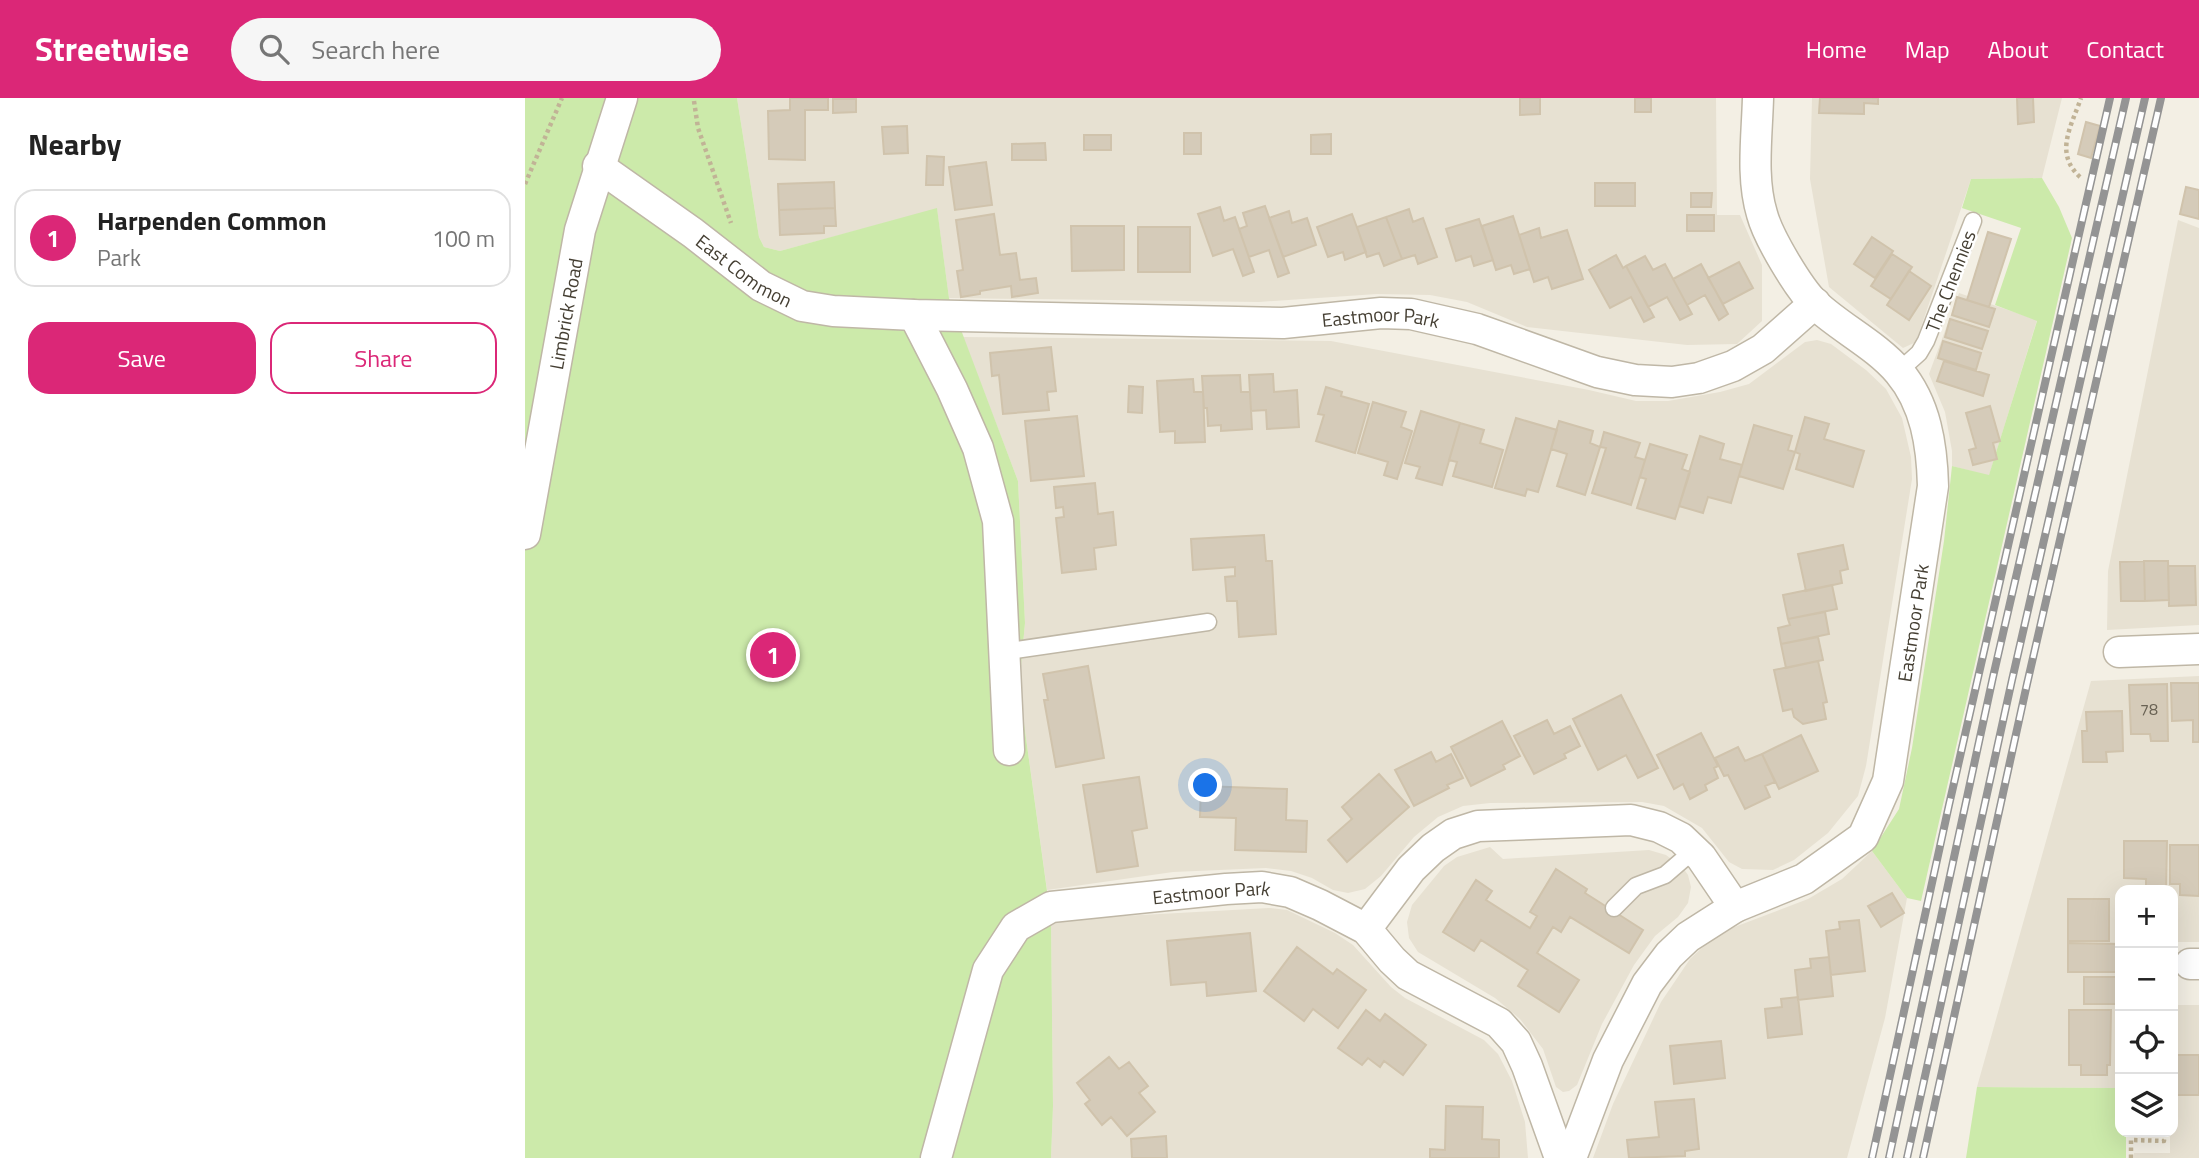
<!DOCTYPE html>
<html lang="en">
<head>
<meta charset="utf-8">
<style>
	:root { --surface:#fff; --page:#f6f6f6; --text:#222; --muted:#767676; --line:#e0e0e0; --accent:#db2777 }
	body { margin:0; font-family:"Titillium Web",sans-serif; background:var(--page); color:var(--text) }
	.controls { position:absolute; right:21px; bottom:21px; display:grid; overflow:hidden; border-radius:14px; box-shadow:0 7px 28px #0002 }
	.controls button { width:63px; height:63px; display:grid; place-items:center; padding:0; border:0; border-bottom:2px solid var(--line); background:var(--surface); color:var(--text); font:35px sans-serif }
	.you { position:absolute; left:681px; top:688px; width:24px; height:24px; margin:-18px; border:5px solid #fff; border-radius:50%; background:#1a73e8; box-shadow:0 0 0 10px #1a73e833 }
	.badge { display:grid; place-items:center; width:46px; height:46px; border-radius:50%; background:var(--accent); color:#fff; font-size:23px; font-weight:700 }
	.pin { position:absolute; translate:-50% -50%; border:4px solid #fff; box-shadow:0 2px 7px #0006 }
	.list { margin:0; padding:0; list-style:none }
	h2 { display:flex; justify-content:space-between; align-items:center; height:91px; margin:0; padding:0 28px; font-size:30px }
	h2 small { font-size:23px; font-weight:400; color:var(--muted) }
	.list li { display:grid; grid-template-columns:46px 1fr auto; gap:21px; align-items:center; box-sizing:border-box; height:98px; margin:0 14px 14px; padding:0 14px; border:2px solid var(--line); border-radius:21px }
	.list b { display:block; font-size:26px; white-space:nowrap }
	.list p { margin:0; font-size:23px; white-space:nowrap; color:var(--muted) }
	.list em { font-size:23px; font-style:normal; color:var(--muted) }
	.actions { display:flex; gap:14px; padding:21px 28px }
	.actions a { flex:1; padding:16px 0; border:2px solid var(--accent); border-radius:21px; text-align:center; font-size:24px; color:var(--accent) }
	.actions .main { background:var(--accent); color:#fff }
	.icon { flex:none; width:38px; height:38px; fill:none; stroke:currentColor; stroke-width:2; stroke-linecap:round; stroke-linejoin:round }
	.map { position:relative; flex:none; width:1674px; height:1060px; overflow:hidden }
	header { display:flex; align-items:center; gap:42px; box-sizing:border-box; height:98px; padding:0 35px; background:var(--accent); color:#fff }
	header strong { font-size:33px }
	nav { display:flex; gap:38px; margin-inline-start:auto; font-size:24px }
	.search { width:490px; height:63px; background:var(--page); display:flex; align-items:center; gap:18px; box-sizing:border-box; padding:0 24px; border-radius:38px; color:var(--muted); font-size:26px }
	main { display:flex }
	aside { flex:1; background:var(--surface) }
	.map>svg:first-child { display:block }
</style>
</head>
<body>
<header>
<strong>Streetwise</strong>
<div class="search"><svg class="icon" aria-label="search" viewBox="0 0 24 24"><circle cx="10" cy="10" r="6"/><path d="M15 15l6 6"/></svg>Search here</div>
<nav><a>Home</a><a>Map</a><a>About</a><a>Contact</a></nav>
</header>
<main>
<aside>
<h2>Nearby<small></small></h2>
<ul class="list">
<li><span class="badge">1</span><div><b>Harpenden Common</b><p>Park</p></div><em>100 m</em></li>
</ul>
<div class="actions"><a class="main">Save</a><a>Share</a></div>
</aside>
<div class="map">
<svg width="1674" height="1060" viewBox="0 0 1674 1060">
	<rect width="100%" height="100%" fill="#f3efe4"/>
	<path fill="#e7e1d2" d="M212 0H1191L1192 117H1215L1237 167V223L1212 246 1162 247 1002 229 942 204 905 197 852 196 734 204 424 200 412 111 255 153 239 149 234 139Z
		M1287 0H1537L1517 80 1446 81 1391 244 1378 250 1304 189 1285 81Z
		M1653 122 1674 130V527L1582 532 1583 473Z
		M1434 195 1512 222 1464 378 1427 368V353L1420 314 1404 276Z
		M438 239 806 243 1064 292 1111 303H1143L1195 294 1224 286 1280 244 1292 242 1306 246 1341 272 1361 291 1377 320 1386 359 1387 381 1341 668 1333 698 1303 735 1269 762 1248 772 1217 771 1204 764 1177 730 1139 708 1117 704 965 705 938 708 913 719 889 739 856 778 840 791 823 795 808 792 787 780 766 773 741 770 648 774 522 792 494 589 500 525 493 383Z
		M1674 578V844H1648V792H1595V990L1452 989 1566 583Z
		M965 749 978 761 1124 752 1141 757 1158 770 1163 777 1166 789 1163 805 1153 819 1130 838 1109 867 1077 926 1052 987 1044 993 1038 994 1031 989 1018 951 995 921 970 900 893 854 884 840 882 824 887 807 919 768 932 759Z
		M1347 753 1382 800 1360 920 1322 1060H1068L1088 1006 1136 904 1165 861 1182 845 1207 830 1283 801 1317 781Z
		M744 810 762 812 810 835 828 847 866 889 880 900 959 942 973 956 987 983 1000 1024 1003 1060H526L528 1008 526 822Z
		M1648 907H1674V1060H1609V1055H1645V1034H1648Z"/>
	<path fill="#cceaaa" d="M0 0H212L234 139 239 149 255 153 412 110 424 200 493 383 500 525 494 589 526 822 528 1008 526 1060H0Z
		M1517 80 1534 109 1547 140 1396 803 1382 800 1347 753 1374 711 1387 650 1419 443 1427 368 1464 377 1512 223 1470 207 1496 130 1437 110 1446 81Z
		M1452 989 1595 990V1034H1601V1060H1441Z"/>
	<path fill="#d5cbb9" stroke="#d0c3ac" stroke-width="2" d="M265 0H303V12H280V62L244 61 243 13 265 12Z
		M995 0H1015V16L995 17Z
		M1110 0H1126V14H1110Z
		M1295 0H1353V6L1339 5V16L1294 15Z
		M1492 0H1508L1509 24 1493 26Z
		M308 1H331V14L308 15Z
		M1561 24 1575 28 1566 60 1553 56Z
		M382 28 383 55 359 56 357 29Z
		M659 35H676V56H659Z
		M806 36V56H786V37Z
		M559 37H586V52H559Z
		M520 45 521 62H487V46Z
		M402 58 419 59 418 87H401Z
		M461 64 467 107 430 112 424 69Z
		M309 84 310 110 254 112 253 86Z
		M1070 85H1110V108H1070Z
		M1661 89 1674 92V121L1655 116Z
		M1166 95H1187L1186 109H1166Z
		M740 108 764 175 753 179 744 152 724 159 714 131 722 128 718 115Z
		M695 109 699 123 710 119 729 174 718 178 708 151 688 158 673 116Z
		M310 110 311 128H299V135L255 137 254 112Z
		M884 111 888 124 898 120 912 159 893 166 890 157 877 161 861 119Z
		M764 113 767 125 782 120 791 147 758 159 744 120Z
		M469 116 475 157 491 155 495 182 511 180 513 195 487 199 486 188 455 193V196L436 199 432 173 438 172 431 122Z
		M827 116 841 154 820 162 818 154 803 159 792 129Z
		M1162 117H1189V133H1162Z
		M988 118 1005 171 989 176 986 167 971 172 957 128Z
		M861 119 877 161 859 168 854 155 842 159 832 129Z
		M954 121 968 162 949 168 946 158 931 163 921 131Z
		M546 128H599V172L547 173Z
		M613 129H665V174H613Z
		M1014 130 1016 140 1042 132 1058 181 1027 191 1023 179 1009 184 994 137Z
		M1463 134 1486 141 1464 209 1442 202Z
		M1347 139 1368 153 1350 180 1329 166Z
		M1367 156 1387 169 1366 201 1346 188Z
		M1091 157 1098 170 1101 168 1129 219 1119 224 1106 199 1085 210 1064 172Z
		M1120 158 1128 172 1140 166 1167 216 1155 222 1142 199 1123 209 1101 168Z
		M1214 164 1228 190 1198 206 1183 180Z
		M1176 166 1203 216 1194 222 1180 197 1162 207 1148 181Z
		M1384 173 1406 188 1384 222 1362 207Z
		M1432 199 1470 211 1464 229 1427 217Z
		M1425 221 1463 233 1457 251 1420 239Z
		M1418 243 1456 255 1451 272 1413 260Z
		M526 249 531 293 522 294 524 312 478 316 474 277 467 278 465 255Z
		M1419 263 1464 277 1458 298 1412 283Z
		M748 276 749 294 772 292 774 329 742 331 741 312 726 313 724 277Z
		M715 277 716 294H725L727 331 696 333V327L683 328 682 310H679L677 278Z
		M668 281 669 294H678L680 344 650 345V333L635 334 632 283Z
		M604 288 618 289 617 315 603 314Z
		M801 289 817 294 816 298 844 306 830 355 791 343 799 317 793 316Z
		M848 304 881 314 876 329 887 333 872 381 859 377 863 364 833 355Z
		M1465 308 1475 343 1468 345 1472 361 1448 367 1444 352 1451 350 1441 315Z
		M896 313 935 325 917 387 891 380 895 369 880 365Z
		M552 318 559 378 506 383 500 323Z
		M1280 319 1304 326 1299 341 1339 353 1328 389 1271 371 1275 356 1270 354Z
		M991 320 1032 332 1013 394 1002 391 1000 398 970 390Z
		M1034 323 1068 333 1065 345 1075 349 1060 397 1032 388 1042 356 1026 351Z
		M935 325 959 332 955 345 978 352 967 389 928 378 932 364 924 362Z
		M1229 327 1267 338 1263 352 1270 354 1258 391 1214 378Z
		M1079 334 1115 345 1110 359 1120 362 1106 407 1067 395 1081 350 1075 349Z
		M1175 338 1199 346 1195 361 1217 367 1206 405 1183 399 1178 415 1154 408Z
		M1125 346 1162 357 1157 371 1165 374 1150 421 1112 410 1121 381 1115 379Z
		M570 385 573 416 588 414 591 447 569 450 571 471 537 475 531 420 539 419 538 409 531 410 529 389Z
		M739 437 741 463H747L751 536 714 539 712 503H702L700 479 710 478V469L668 472 666 441Z
		M1318 447 1323 471 1315 473 1317 485 1281 493 1273 456Z
		M1619 463 1620 503H1596L1595 464Z
		M1619 463H1643L1644 502 1620 503Z
		M1643 468H1670L1671 507 1644 508Z
		M1307 487 1312 511 1263 521 1258 497Z
		M1300 514 1304 536 1256 546 1253 530 1265 527 1263 521Z
		M1293 539 1298 562 1261 570 1256 546Z
		M1293 563 1302 604 1298 605 1301 621 1278 626 1269 619 1267 611 1258 613 1249 572Z
		M563 568 579 660 531 669 519 602H523L518 576Z
		M1646 585H1674V644H1668V622L1647 623Z
		M1642 586 1643 643H1626L1625 636H1606L1604 587Z
		M1096 597 1133 670 1113 680 1101 657 1073 672 1048 621Z
		M1597 613 1598 653 1581 654 1582 664H1558L1557 633H1562L1561 614Z
		M1022 622 1029 636 1045 628 1055 648 1039 656 1041 660 1009 676 989 638Z
		M977 623 995 658 978 667 980 671 946 688 926 649Z
		M1176 635 1193 668 1189 670 1193 680 1180 687 1182 692 1165 701 1158 686 1149 691 1132 657Z
		M1276 637 1293 673 1254 691 1237 656Z
		M1213 649 1220 663 1237 656 1250 684 1240 688 1245 699 1220 711 1203 677 1199 678 1190 660Z
		M906 654 911 664 926 656 938 680 922 687 924 690 889 708 870 672Z
		M854 676 884 709 822 764 803 742 827 721 817 709Z
		M614 679 622 730 607 733 613 768 572 774 558 687Z
		M676 688 762 691 761 722 782 723 781 754 710 752 711 720 675 719Z
		M1599 743H1642L1641 792H1621V781L1599 780Z
		M1645 747H1674V798L1655 797V786H1645Z
		M1031 771 1062 791 1060 795 1118 832 1104 855 1045 819 1036 834 1028 829 1012 855 1054 882 1034 914 993 888 1003 872 956 842 949 853 918 834 951 782 967 793 961 802 1005 830 1012 818 1005 814Z
		M1367 795 1379 815 1356 829 1343 808Z
		M1543 801H1584V843H1543Z
		M1334 822 1340 873 1306 877 1301 833 1315 831 1314 824Z
		M725 835 731 893 682 898 681 884 646 887 642 843Z
		M1543 845 1595 846V874H1543Z
		M772 849 808 876 812 871 841 892 813 930 788 911 779 923 739 893Z
		M1304 859 1308 898 1273 902 1270 872 1286 870 1285 861Z
		M1559 879H1595V906H1559Z
		M1273 899 1277 936 1243 940 1240 911 1257 909 1256 901Z
		M841 912 855 923 860 916 901 947 878 977 859 963 855 969 843 960 837 967 813 950Z
		M1544 912H1586L1585 967H1582V977H1556V967H1544Z
		M1196 943 1200 980 1149 986 1145 948Z
		M1648 957H1674V997H1648Z
		M584 959 594 971 604 964 623 988 614 995 630 1014 602 1038 586 1019 577 1027 560 1006 565 1002 552 985Z
		M1169 1001 1174 1051 1160 1053V1058L1104 1060 1102 1042 1134 1039 1130 1004Z
		M921 1008 958 1009 957 1041 974 1042V1060H905V1051L920 1052Z
		M641 1038 642 1060H607L606 1041Z"/>
	<g fill="none" stroke-linecap="round" stroke-linejoin="round">
		<g stroke="#bfb7a6" stroke-width="19">
			<path id="lane" d="M1374 273 1394 255 1401 243 1448 123
				M477 554 683 524
				M1089 810 1111 788 1140 777 1169 752"/>
		</g>
		<g stroke="#bfb7a6" stroke-width="33">
			<g id="street">
				<path id="s1" d="M73 68 168 135 236 188 277 208 308 213 389 217 758 225 856 215 886 216 952 231 1072 274 1110 282 1147 284 1174 280 1208 268 1238 251 1290 205"/>
				<path d="M389 217 427 291 453 350 473 423 484 652"/>
				<path id="s2" d="M0 436 55 132 97 0"/>
				<path d="M1594 554 1674 551"/>
				<path id="s3" d="M841 831 886 771 908 750 928 736 953 728 1106 722 1134 729 1156 740 1176 759 1210 809 1279 781 1338 739 1363 683 1408 388C1407 348 1401 306 1374 274 1351 247 1317 231 1291 207 1274 191 1243 139 1237 116 1226 80 1232 38 1233 0"/>
				<path d="M1665 866H1674"/>
				<path id="s4" d="M411 1060 463 872 491 829 526 809 701 791 737 789 765 794 795 807 841 831 867 862 883 877 974 925 991 944 1002 968 1035 1060"/>
				<path d="M1046 1060 1083 962 1122 886 1144 857 1163 839 1210 809"/>
			</g>
		</g>
		<path stroke="#c1b396" stroke-width="4.5" stroke-dasharray="3.5 3.5" stroke-linecap="butt" d="M169 3 173 30 206 125
			M1555 79C1529 55 1546 29 1556 0
			M0 86 37 0
			M1606 1060V1042L1639 1043V1034"/>
		<use href="#lane" stroke="#fff" stroke-width="16"/>
		<use href="#street" stroke="#fff" stroke-width="30"/>
		<g stroke="#949494" stroke-width="8">
			<path id="rail" d="M1347 1060 1424 707 1585 0
				M1364 1060 1468 579 1601 0
				M1382 1060 1487 582 1620 0
				M1398 1060 1502 586 1636 0"/>
		</g>
		<use href="#rail" stroke="#fff" stroke-width="5" stroke-dasharray="16" stroke-linecap="butt"/>
	</g>
	<g text-anchor="middle" dominant-baseline="central" stroke-width="5" stroke-linejoin="round" paint-order="stroke">
		<g font-size="16" fill="#696254">
			<text x="1624" y="611">78</text>
		</g>
		<g font-size="19" fill="#453f33" stroke="#fff">
			<text stroke="none"><textPath href="#s1" startOffset="180">East Common</textPath></text>
			<text transform="translate(1425 183) rotate(-69)">The Chennies</text>
			<text stroke="none"><textPath href="#s2" startOffset="224">Limbrick Road</textPath></text>
			<text stroke="none"><textPath href="#s1" startOffset="828">Eastmoor Park</textPath></text>
			<text stroke="none"><textPath href="#s3" startOffset="819">Eastmoor Park</textPath></text>
			<text stroke="none"><textPath href="#s4" startOffset="448">Eastmoor Park</textPath></text>
		</g>
	</g>
</svg>
<div class="controls">
<button>+</button>
<button>−</button>
<button><svg class="icon" aria-label="locate" viewBox="0 0 24 24"><circle cx="12" cy="12" r="6"/><path d="M12 2v4M12 18v4M2 12h4M18 12h4"/></svg></button>
<button><svg class="icon" aria-label="layers" viewBox="0 0 24 24"><path d="M12 4l9 5-9 5-9-5zM3 14l9 5 9-5"/></svg></button>
</div>
<div class="you"></div>
<div class="pin badge" style="left:248px;top:557px">1</div>
</div>
</main>
</body>
</html>
